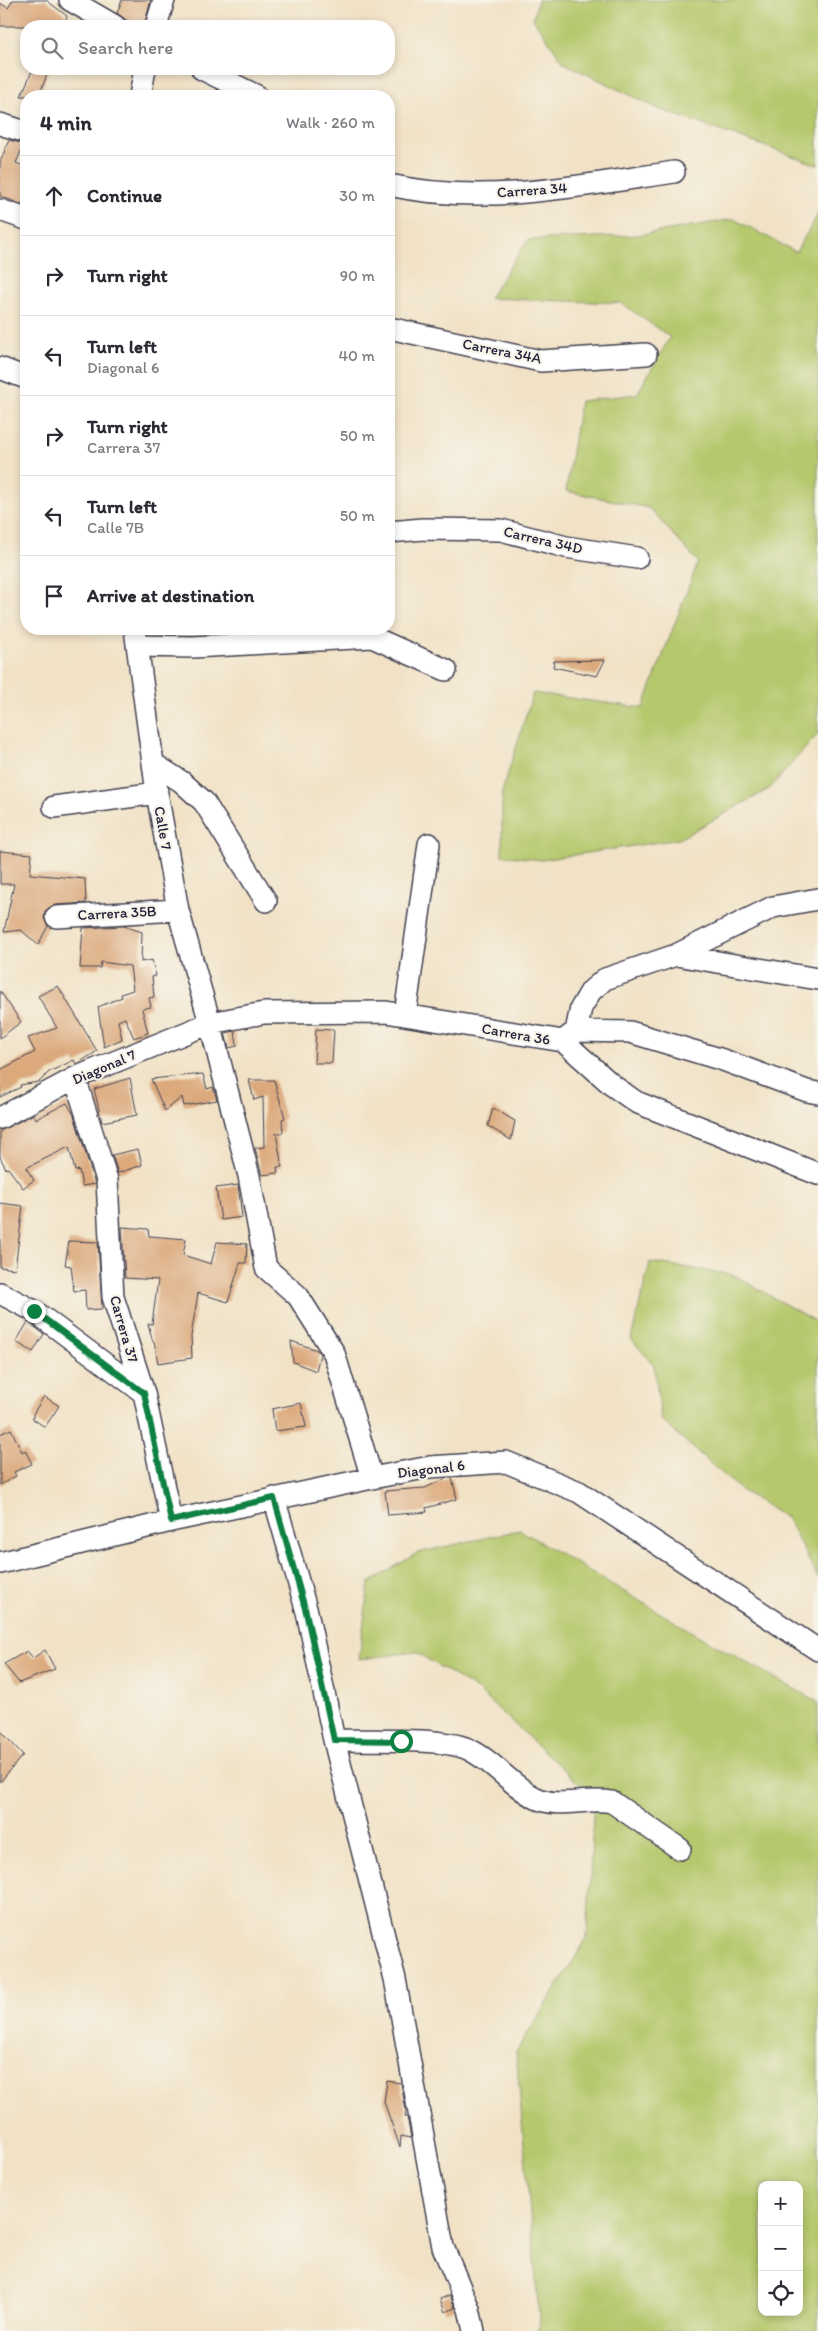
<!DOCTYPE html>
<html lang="en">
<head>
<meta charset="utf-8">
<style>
	:root { --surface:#fff; --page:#f2f2f3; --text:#2b2b33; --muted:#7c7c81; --line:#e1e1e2 }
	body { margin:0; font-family:Itim,sans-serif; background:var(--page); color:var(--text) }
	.controls { position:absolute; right:15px; bottom:15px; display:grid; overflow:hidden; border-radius:10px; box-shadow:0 2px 8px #0003 }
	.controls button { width:45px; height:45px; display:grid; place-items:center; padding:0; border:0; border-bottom:1px solid var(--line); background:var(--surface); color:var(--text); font:25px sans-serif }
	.stop { position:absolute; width:15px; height:15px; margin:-11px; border:4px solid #0b8043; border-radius:50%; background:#fff }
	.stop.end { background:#0b8043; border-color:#fff; box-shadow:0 1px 5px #0008 }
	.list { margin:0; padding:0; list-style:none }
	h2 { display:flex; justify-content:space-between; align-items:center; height:65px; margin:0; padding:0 20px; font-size:21px }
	h2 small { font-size:16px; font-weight:400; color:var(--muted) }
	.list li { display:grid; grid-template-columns:32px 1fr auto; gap:15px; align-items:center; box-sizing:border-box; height:80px; padding:0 20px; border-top:1px solid var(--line) }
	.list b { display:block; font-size:19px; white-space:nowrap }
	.list p { margin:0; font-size:16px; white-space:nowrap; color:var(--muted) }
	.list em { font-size:16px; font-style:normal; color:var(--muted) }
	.icon { flex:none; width:28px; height:28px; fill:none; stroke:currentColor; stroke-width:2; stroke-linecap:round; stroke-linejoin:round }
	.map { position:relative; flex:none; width:818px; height:2331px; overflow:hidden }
	.search { position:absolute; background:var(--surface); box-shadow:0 2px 8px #0003; left:20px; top:20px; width:375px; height:55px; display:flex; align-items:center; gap:12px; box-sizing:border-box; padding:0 18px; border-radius:20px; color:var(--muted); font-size:19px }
	.panel { position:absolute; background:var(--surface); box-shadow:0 2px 8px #0003; left:20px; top:90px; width:375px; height:545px; border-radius:20px }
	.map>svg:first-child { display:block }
</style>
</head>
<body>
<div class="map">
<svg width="818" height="2331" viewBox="0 0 818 2331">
	<rect width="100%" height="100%" fill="#f7f3e8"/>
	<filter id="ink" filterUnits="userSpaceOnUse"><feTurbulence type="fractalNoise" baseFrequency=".02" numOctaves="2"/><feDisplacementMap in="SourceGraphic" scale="10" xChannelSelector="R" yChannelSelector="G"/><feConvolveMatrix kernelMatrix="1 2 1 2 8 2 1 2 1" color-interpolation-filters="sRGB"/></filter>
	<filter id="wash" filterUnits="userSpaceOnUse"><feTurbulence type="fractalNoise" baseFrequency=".0096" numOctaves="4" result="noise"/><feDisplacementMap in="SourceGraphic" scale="20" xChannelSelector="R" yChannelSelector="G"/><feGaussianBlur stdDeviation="1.12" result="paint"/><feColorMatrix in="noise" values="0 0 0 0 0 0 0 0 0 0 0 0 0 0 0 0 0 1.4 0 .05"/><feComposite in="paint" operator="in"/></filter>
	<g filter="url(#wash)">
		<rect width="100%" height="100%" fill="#f1e2c6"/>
		<path fill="#b5c86c" stroke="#6c7554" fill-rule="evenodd" d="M538 0H818V165L661 110 564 63 533 19Z
			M818 214V734L769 789 679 839 541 860 502 855V792L533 693 643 708 698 562 649 508 566 491 580 401 637 394 670 337 621 303 489 298 528 240 639 235 734 219 796 252Z
			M650 1262 734 1275 818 1323V1578L787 1518 741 1490 661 1420 654 1365 631 1339Z
			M520 1530 699 1636 818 1702V2331H538L539 2317 516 2052 587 1938 594 1798 479 1691 416 1652 359 1659 369 1583 417 1553ZM762 2185H799V2312H762Z"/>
		<g id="blocks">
			<path fill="#dba97b" d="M13 0H46L67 16 64 26H0V3L8 8Z
				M122 0H151L144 26 126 20 117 13Z
				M33 69H49L39 96H21Z
				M9 140 24 144 16 163 26 167V196L23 205 0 196V162Z
				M605 660 597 676 553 667 554 661Z
				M0 851 32 854 30 874 85 879 86 903 55 905 45 911 44 918 48 926 38 945 21 930 4 932 14 884H0Z
				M124 926 142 932 141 962 152 960 156 976 152 977 154 997 149 998 151 1007 142 1009 148 1033 134 1038 125 1018 118 1021 122 1039 104 1047 98 1007 122 997 121 994 133 990 130 966 101 962 100 968H80L83 928Z
				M58 986 97 1051 79 1063 76 1064 74 1060 49 1072 39 1082 20 1085 21 1087 0 1097V1070L35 1052 28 1038 57 1028 38 996Z
				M0 991 21 1022 0 1038Z
				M316 1029 334 1030 332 1063H314Z
				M235 1031 237 1046 229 1048 225 1033Z
				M203 1074 207 1089 213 1087 217 1100 184 1106 182 1097 165 1111 151 1079Z
				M130 1078 137 1115 102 1122 94 1089Z
				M249 1080H274L285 1118 282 1119 283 1133H276L282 1167H277L278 1173 262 1175 255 1148 264 1147 263 1097 254 1100Z
				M67 1103 74 1115 95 1184 82 1186 79 1170 75 1171 69 1147 26 1168 34 1180 23 1188 8 1168 6 1169 0 1157V1131L34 1114 36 1119Z
				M493 1108 515 1121 511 1140 488 1126Z
				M138 1149 142 1165 118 1173 112 1155Z
				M238 1185 242 1217 221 1220 216 1188Z
				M0 1203 23 1206 15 1269 0 1267Z
				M122 1227 148 1229 149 1236 186 1239 183 1255 211 1264 217 1242 247 1244 246 1263H240L228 1302 198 1293 191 1336 192 1358 158 1363 154 1341 153 1342 148 1324H152L158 1280 125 1278Z
				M69 1241 98 1242 102 1309 86 1310 85 1290 74 1291 71 1266 65 1265Z
				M28 1322 44 1334 33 1352 16 1342Z
				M291 1341 317 1350 320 1354 316 1371 293 1362Z
				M44 1396 59 1406 45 1427 33 1419V1414Z
				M301 1403 306 1427 275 1431 272 1409Z
				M11 1429 22 1452 25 1450 32 1464 14 1472 16 1476 0 1485V1434Z
				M447 1478H452L457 1499 426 1508 427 1512 388 1515 385 1491 425 1488Z
				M45 1650 55 1669 19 1683 4 1664 27 1651 33 1658Z
				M0 1730 23 1755 0 1782Z
				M387 2081 401 2083 406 2111 405 2117H407L411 2138 401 2136 400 2147 384 2102Z
				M450 2295 455 2308 445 2312 440 2299Z"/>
		</g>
	</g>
	<g filter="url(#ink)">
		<use href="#blocks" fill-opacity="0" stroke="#413f50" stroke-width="1"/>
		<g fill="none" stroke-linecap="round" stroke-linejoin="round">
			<g stroke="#413f50" stroke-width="24">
				<path id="minor" d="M70 0 115 26
					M156 26 164 0
					M202 69 257 96
					M140 96 145 69
					M0 124 26 132
					M389 185C483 206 580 186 674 172
					M0 210 26 219
					M389 328 541 361 646 354
					M0 368 26 378
					M389 532 423 529 501 530 566 547 637 558
					M135 629 157 793 178 910 210 1023 249 1176 266 1268 298 1296 334 1353 372 1478
					M137 646 193 647 372 637 446 670
					M154 764 182 782 204 802 266 901
					M54 807 157 793
					M56 917 178 910
					M676 955 818 979
					M405 1015 429 844
					M576 1031 630 1032 723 1060 807 1091 818 1093
					M563 1041 576 1031 581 1008 591 991 605 979 676 955 773 907 818 899
					M75 1078 107 1180 113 1297 144 1393 171 1521
					M0 1118 75 1078 210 1023 264 1013 386 1012 563 1041 612 1085 636 1102 818 1174
					M0 1293 34 1311 144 1393
					M274 1498 307 1612 334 1740 395 1979 443 2247 469 2309 474 2331
					M0 1563 171 1521 372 1478 430 1467 506 1462 579 1492 818 1650
					M334 1740C367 1741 440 1737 468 1749 494 1761 512 1787 536 1798 559 1809 588 1797 612 1802L680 1849"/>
			</g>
			<use href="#minor" stroke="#fff" stroke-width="21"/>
		</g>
	</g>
	<g fill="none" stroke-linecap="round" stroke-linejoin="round" filter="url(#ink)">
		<path stroke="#0b8043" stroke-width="6" d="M34 1311 144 1393 171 1521 274 1498 306 1612 334 1740 401 1741"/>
	</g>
	<g text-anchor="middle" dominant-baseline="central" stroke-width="4.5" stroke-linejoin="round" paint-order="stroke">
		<g font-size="15" fill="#22223b" stroke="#f7f3e8">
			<text transform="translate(532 190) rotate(-4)">Carrera 34</text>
			<text transform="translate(502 351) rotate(11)">Carrera 34A</text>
			<text transform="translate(543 540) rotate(13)">Carrera 34D</text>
			<text transform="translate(163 828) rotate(80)">Calle 7</text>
			<text transform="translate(117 913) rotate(-3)">Carrera 35B</text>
			<text transform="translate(516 1034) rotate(10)">Carrera 36</text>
			<text transform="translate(104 1067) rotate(-23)">Diagonal 7</text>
			<text transform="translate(124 1329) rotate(74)">Carrera 37</text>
			<text transform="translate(431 1469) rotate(-7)">Diagonal 6</text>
		</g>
	</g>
</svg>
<div class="controls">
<button>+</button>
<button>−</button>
<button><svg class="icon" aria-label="locate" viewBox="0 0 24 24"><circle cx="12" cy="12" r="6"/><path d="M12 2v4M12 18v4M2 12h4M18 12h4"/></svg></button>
</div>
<div class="stop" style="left:401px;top:1741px"></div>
<div class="stop end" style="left:34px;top:1311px"></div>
<div class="search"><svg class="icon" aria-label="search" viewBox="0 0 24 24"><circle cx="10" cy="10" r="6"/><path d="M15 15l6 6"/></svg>Search here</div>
<section class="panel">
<h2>4 min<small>Walk · 260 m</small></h2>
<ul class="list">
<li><svg class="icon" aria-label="ahead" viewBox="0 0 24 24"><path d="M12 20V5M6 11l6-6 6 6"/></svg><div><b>Continue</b></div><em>30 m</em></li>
<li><svg class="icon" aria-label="right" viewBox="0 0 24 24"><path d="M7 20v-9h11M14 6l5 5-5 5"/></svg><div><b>Turn right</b></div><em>90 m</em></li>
<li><svg class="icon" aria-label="left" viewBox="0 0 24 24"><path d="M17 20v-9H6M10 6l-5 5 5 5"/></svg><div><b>Turn left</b><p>Diagonal 6</p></div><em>40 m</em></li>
<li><svg class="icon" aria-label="right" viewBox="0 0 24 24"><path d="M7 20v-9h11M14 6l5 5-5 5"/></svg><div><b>Turn right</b><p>Carrera 37</p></div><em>50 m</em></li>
<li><svg class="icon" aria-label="left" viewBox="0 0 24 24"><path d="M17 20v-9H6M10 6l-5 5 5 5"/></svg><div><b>Turn left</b><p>Calle 7B</p></div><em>50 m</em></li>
<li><svg class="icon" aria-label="arrive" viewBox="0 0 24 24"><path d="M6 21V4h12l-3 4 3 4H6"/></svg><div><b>Arrive at destination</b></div></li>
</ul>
</section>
</div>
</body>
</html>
